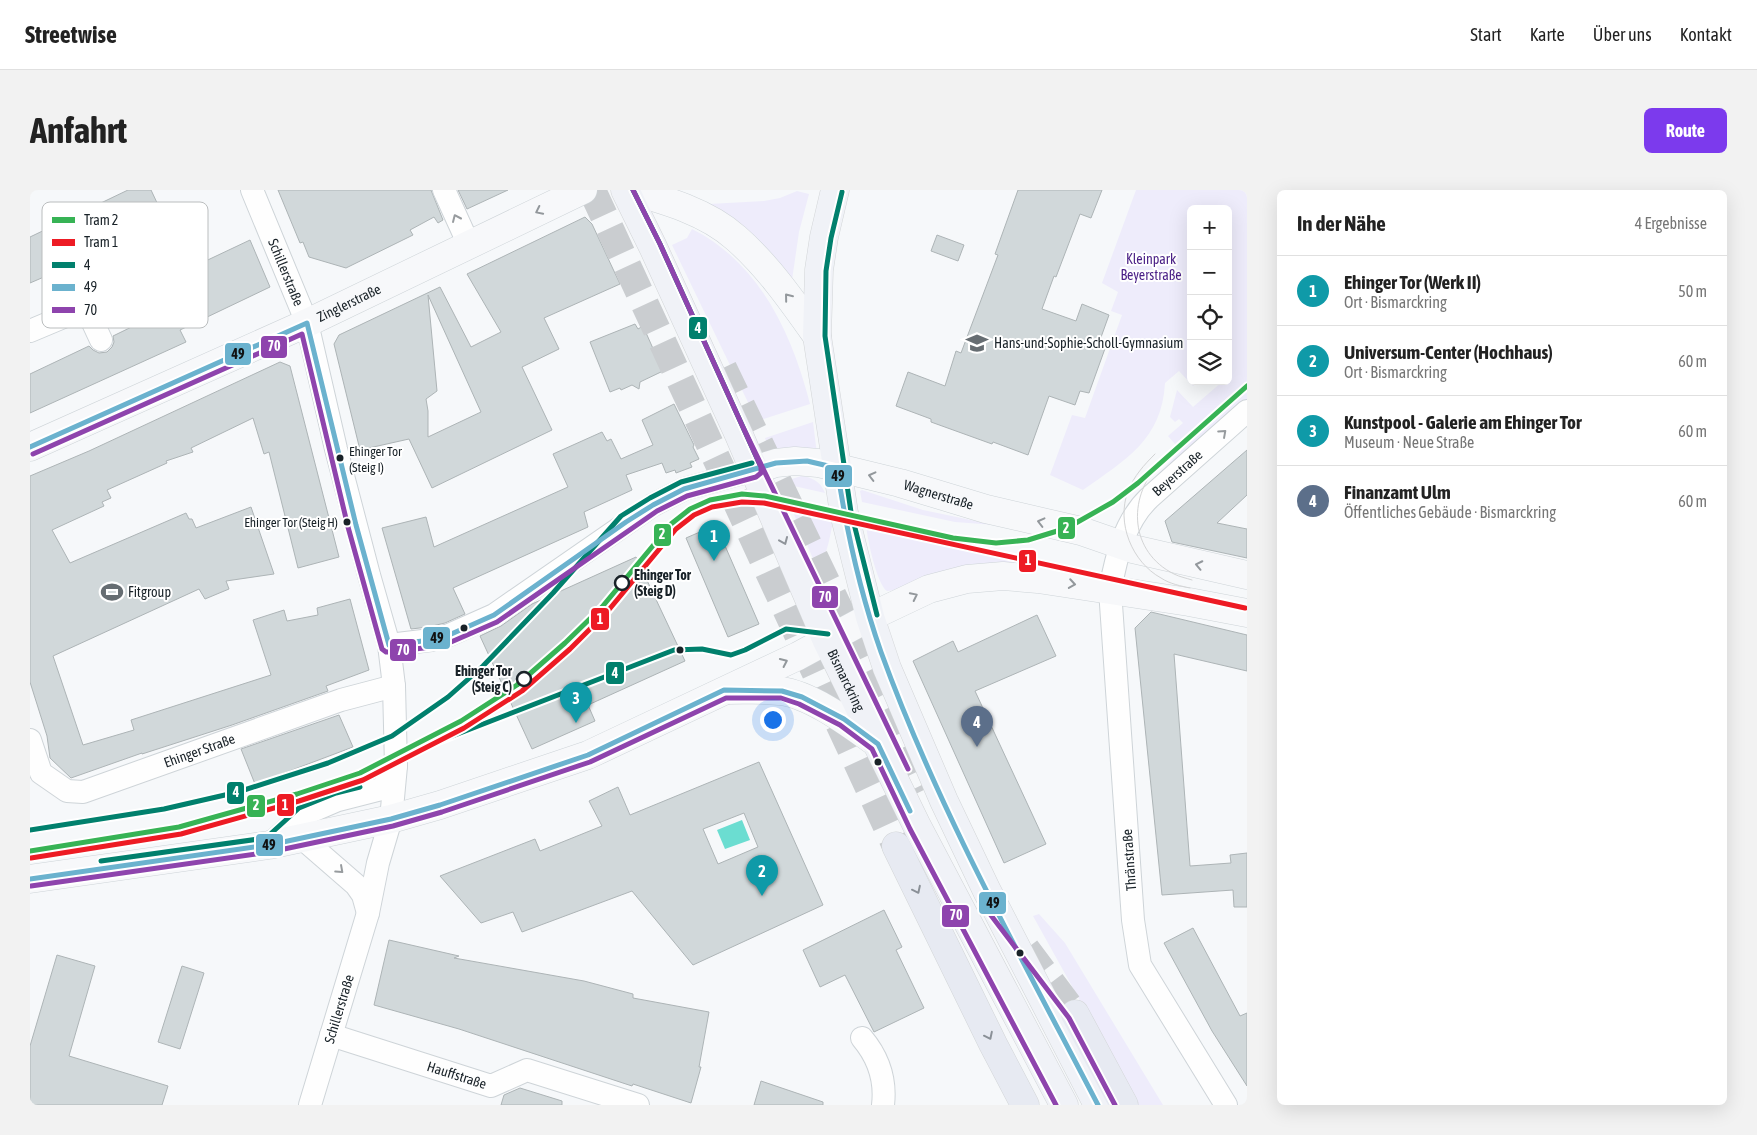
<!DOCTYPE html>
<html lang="de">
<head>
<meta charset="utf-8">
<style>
	:root { --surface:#fff; --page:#f2f2f2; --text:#222; --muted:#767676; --line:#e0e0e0; --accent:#7c3aed }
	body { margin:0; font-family:"Asap Condensed",sans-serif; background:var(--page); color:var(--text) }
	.controls { position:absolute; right:15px; top:15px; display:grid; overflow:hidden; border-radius:8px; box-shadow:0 5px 20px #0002 }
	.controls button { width:45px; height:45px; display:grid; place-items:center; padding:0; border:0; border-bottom:1px solid var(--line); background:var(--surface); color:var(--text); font:25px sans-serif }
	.you { position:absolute; left:742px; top:529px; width:18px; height:18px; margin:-12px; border:4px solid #fff; border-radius:50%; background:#1a73e8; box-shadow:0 0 0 8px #1a73e833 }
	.badge { display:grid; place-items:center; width:32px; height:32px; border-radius:50%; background:var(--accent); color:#fff; font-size:16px; font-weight:700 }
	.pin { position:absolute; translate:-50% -41px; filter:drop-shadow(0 1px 2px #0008) }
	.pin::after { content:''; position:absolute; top:26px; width:18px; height:15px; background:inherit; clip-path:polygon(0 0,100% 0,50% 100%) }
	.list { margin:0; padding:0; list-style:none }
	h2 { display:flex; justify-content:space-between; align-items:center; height:65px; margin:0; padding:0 20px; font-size:21px }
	h2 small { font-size:16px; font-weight:400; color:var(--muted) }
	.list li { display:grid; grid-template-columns:32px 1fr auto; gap:15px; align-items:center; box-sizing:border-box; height:70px; padding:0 20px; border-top:1px solid var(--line) }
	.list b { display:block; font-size:19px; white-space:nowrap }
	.list p { margin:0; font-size:16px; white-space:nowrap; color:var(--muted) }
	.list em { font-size:16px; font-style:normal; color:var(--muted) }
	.icon { flex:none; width:28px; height:28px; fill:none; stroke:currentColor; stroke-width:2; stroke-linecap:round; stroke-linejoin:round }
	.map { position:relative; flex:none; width:1217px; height:915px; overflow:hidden; border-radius:8px }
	header { display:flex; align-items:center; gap:30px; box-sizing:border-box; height:70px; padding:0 25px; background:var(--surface); border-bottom:1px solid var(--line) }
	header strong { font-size:24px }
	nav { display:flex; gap:28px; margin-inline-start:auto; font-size:18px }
	.intro { display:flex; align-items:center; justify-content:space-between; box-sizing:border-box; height:120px; padding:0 30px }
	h1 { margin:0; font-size:35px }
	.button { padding:12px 22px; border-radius:8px; background:var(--accent); color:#fff; font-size:18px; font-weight:700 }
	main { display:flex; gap:30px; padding:0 30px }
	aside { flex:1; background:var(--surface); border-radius:8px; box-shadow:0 5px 20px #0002 }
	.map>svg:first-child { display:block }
</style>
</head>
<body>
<header>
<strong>Streetwise</strong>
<nav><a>Start</a><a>Karte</a><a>Über uns</a><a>Kontakt</a></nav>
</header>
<div class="intro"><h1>Anfahrt</h1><a class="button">Route</a></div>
<main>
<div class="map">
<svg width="1217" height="915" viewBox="0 0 1217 915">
	<rect width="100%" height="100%" fill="#f6f8fa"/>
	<path fill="#eeecfb" d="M1106 0H1217V212L1127 291 1125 287 1151 261 1138 246 1153 233 1149 229 1145 232 1140 227 1147 200 1163 217 1193 191H1198V19H1161V191H1169L1163 196 1149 181 1135 193C1132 250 1095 270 1053 300L1020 285 1042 225 1055 228 1092 125 1081 121 1088 102 1072 93Z
		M767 1 779 4 769 42 762 90 679 14 734 11 750 8Z
		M662 39C730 73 762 144 780 214L727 231 642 55 657 48Z
		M783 232 787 264 743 268 735 248Z
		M771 286C782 287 791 292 795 303L755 294 759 290Z
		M832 300 893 320 965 335 925 332 832 312 830 301Z
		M765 319 802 328 803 332C800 345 798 363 790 373L784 371 763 322Z
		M836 332 923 353 1041 378 1039 383 857 401C847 395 836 345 836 332Z
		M1009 724 1035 753 1133 915H1108L1003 726Z"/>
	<path fill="#6bddd1" d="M712 630 720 650 695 659 687 640Z"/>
	<path fill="#d1d8da" stroke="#adb4b6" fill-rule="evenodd" d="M98 0H121L137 34 0 93V47Z
		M248 0H401L413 30 408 33 404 27 380 40 383 45 316 78 279 67 273 52 270 53Z
		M428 0H478L437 19Z
		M988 0H1072L1061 28 1050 24 1026 87 1024 86 1012 119 1046 131 1052 114 1079 125 1070 150 1077 153 1059 203 1050 201 1045 215 1019 206 998 265 963 252 962 254 901 232V229L866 216 878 182 915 196 926 161 931 163 968 65 965 64Z
		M555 27 562 34 590 94 514 128 529 159 492 177 522 240 402 298 379 249 330 260 304 154 309 145 410 97 441 157 471 142 437 84ZM398 105 451 222 398 247V221L396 209 407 201Z
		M907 45 934 55 928 71 901 61Z
		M220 50 240 97 150 140 156 152 0 223V184L59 156 63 160 69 163 77 162 82 157 84 152 83 146 157 110 146 85Z
		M605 134 608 139 613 136 633 181 610 192 609 199 602 195 591 200 590 198 580 202 560 152Z
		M250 172 260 176 309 367 268 378 239 262 234 264 223 228 161 258 163 262 136 271 137 273 77 300 81 308 72 312 74 316 22 340 40 373 156 323 159 329H162L166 338 221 317 244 384 196 391 199 399 175 409 169 399 23 466 53 555 104 540 101 530 241 485 223 430 254 420 257 431 288 425 287 418 320 409 339 480 296 496 298 501 202 535 112 564V563L41 588 20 568 17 546 0 492V286L59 261Z
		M644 214 664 255 663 257 669 269 660 273 662 277 646 283 645 280 636 283 632 273 596 285 602 300 554 322 558 337 423 398 435 424 415 433 398 437 381 439 352 338 396 327 404 357 538 297 523 264 572 242 577 251 581 249 591 269 623 255 612 230Z
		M1217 260V305L1187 333 1217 339V368L1142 352 1135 331Z
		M686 335 729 434 698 447 656 348Z
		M606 367 655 471 558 515 565 531 502 559 450 446 471 436 502 414Z
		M1121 422 1217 445V481L1144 464 1160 676 1201 673 1200 665 1217 663V717H1204L1203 700 1132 705 1105 438Z
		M1007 425 1026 466 945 501 1016 654 974 673 883 471 923 451 928 462Z
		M309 525 323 557 225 594 211 559Z
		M729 572 793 715 663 775 602 701 492 742 483 722 451 733 410 686 505 649 510 661 572 636 559 611 588 597 600 625ZM714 623 728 657 688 674 673 639Z
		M854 720 872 757 866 760 894 818 844 842 815 785 790 797 773 760Z
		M1163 738 1210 826 1217 823V896L1182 841 1134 753Z
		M359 750 429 766 424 768 554 791 603 804V808L679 822 669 877H671L661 913 603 894 602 896 429 839 344 815Z
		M27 765 65 776 39 866 138 896 132 915H0V856Z
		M152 776 174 783 150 859 128 852Z
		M731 891 793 912V915H724Z
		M490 898 532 911V915H471L474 905Z"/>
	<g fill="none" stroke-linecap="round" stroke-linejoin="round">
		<path stroke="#cacdd0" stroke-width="28" stroke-dasharray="28 14" stroke-linecap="butt" d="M562 0 866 656
			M693 178 896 599
			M996 759 1045 824"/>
		<g stroke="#ced4d8" stroke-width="24">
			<g id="street">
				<path id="s1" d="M222 0 277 133 306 259 339 385 359 455 364 496 366 576 361 629 348 673 338 723 280 915"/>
				<path d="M414 0 439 55"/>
				<path d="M0 141 50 120 58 122 71 150"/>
				<path d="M359 455 401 450 419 445 464 425 623 315 654 299 724 280"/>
				<path id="s2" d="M0 550 11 583 37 601 53 602 311 510 364 496"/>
				<path d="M273 649 326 695 333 705 338 723"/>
				<path d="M239 655 273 625 308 610 351 599 361 588 366 576"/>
				<path id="s3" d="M301 845 461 896 497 880 608 915"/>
				<path d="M832 848C848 867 856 890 853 915"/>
				<path id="s4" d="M1196 915 1110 775 1103 730 1080 400C1086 368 1094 332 1119 308L1217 221"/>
			</g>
		</g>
		<g stroke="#ced4d8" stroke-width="29">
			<g id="secondary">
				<path d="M599 0C635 10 677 22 706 48 738 76 763 112 787 146"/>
				<path id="s5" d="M0 257 277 133 553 0"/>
				<path id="s6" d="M724 280 746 273 765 271 788 273 870 293 956 319 1051 341 1103 359 1217 385"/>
				<path d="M700 500C717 500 734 499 750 501 781 504 823 536 848 554"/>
				<path d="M0 689 239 655 361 629 410 615 558 565 768 466 840 427 899 399 937 389 973 386 1008 389 1159 412 1217 423"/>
			</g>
		</g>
		<g stroke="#d2d5d7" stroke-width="29">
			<g id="primary">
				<path id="s7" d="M595 0 623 57 709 245 797 451 887 636 1034 915"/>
				<path d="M805 0 794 47 789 80 787 146 814 323 840 427 857 478 914 611 957 701 1068 915"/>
			</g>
		</g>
		<g stroke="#d2d5d7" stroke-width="29">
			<path id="highway" d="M866 656 963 854 995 915
				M1045 824 1094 915"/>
		</g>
		<use href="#street" stroke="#fefefe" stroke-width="22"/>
		<use href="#secondary" stroke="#f7f8fa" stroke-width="28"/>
		<use href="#primary" stroke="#f0f2f7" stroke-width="28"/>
		<use href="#highway" stroke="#e7eaf2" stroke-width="28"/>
		<path stroke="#d3d4d5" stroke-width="1" d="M1125 264C1114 275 1104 286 1098 301 1086 333 1102 372 1131 388 1140 394 1151 396 1160 398
			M1128 275C1097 309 1100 362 1144 384 1150 387 1156 388 1162 390"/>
		<g stroke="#fff" stroke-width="9">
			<path id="bus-1" d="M603 0 630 54 731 277
				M812 2 801 48 796 81 795 146 821 322 847 425
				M376 564 644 460 672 459 701 465 715 460 756 439 798 444
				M0 640 134 619 208 602 298 573 362 546 418 507 453 476 523 403 591 326 620 308 651 292 722 273
				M71 671 236 648 269 618 306 603 330 597"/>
		</g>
		<g stroke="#fff" stroke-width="9">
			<path id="bus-2" d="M0 257 277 133 326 335 359 455 401 450 419 445 464 425 596 332 623 315 654 299 746 273 777 271 807 278C816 338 831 405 851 462 908 619 991 767 1068 915
				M0 689 239 655 361 629 410 615 558 565 694 500 752 501 772 507 814 529 848 554 880 621"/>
		</g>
		<g stroke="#fff" stroke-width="9">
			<path id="bus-3" d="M712 235 878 579
				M3 264 272 144 318 337 352 459 356 462H360L402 457 421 452 467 432 627 321 657 306 726 287 731 283V277L630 54 603 0
				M1 696 240 662 363 636 412 622 560 572 696 508H751L769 514 810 535 842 559 880 639 1026 915
				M960 724 1039 828 1085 915"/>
		</g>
		<use href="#bus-1" stroke="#01806d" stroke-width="5"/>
		<use href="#bus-2" stroke="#6bb2ce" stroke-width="5"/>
		<use href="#bus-3" stroke="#8e44ad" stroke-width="5"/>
		<g stroke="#fff" stroke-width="9">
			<path id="tram-1" d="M0 661 149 637 267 604 330 583 431 531 487 495 535 453 572 417 641 334 660 319 680 310 712 304 735 306 923 348 966 353 998 350 1037 338 1083 312 1108 293 1217 196"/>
		</g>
		<g stroke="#fff" stroke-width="9">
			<path id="tram-2" d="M1 668 151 644 269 611 333 590 434 538 492 501 540 459 577 422 646 339 664 325 682 317 712 312 734 313 1215 418"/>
		</g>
		<use href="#tram-1" stroke="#37b355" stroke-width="5"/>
		<use href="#tram-2" stroke="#ed1b24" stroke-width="5"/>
	</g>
	<defs><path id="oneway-chevron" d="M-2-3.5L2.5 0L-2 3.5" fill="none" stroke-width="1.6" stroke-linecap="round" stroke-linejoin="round" transform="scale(1.25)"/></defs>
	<g stroke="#93989c">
		<use href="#oneway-chevron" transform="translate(509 21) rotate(154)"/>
		<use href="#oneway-chevron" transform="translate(758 107) rotate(-129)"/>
		<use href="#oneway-chevron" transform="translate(842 286) rotate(-166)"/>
		<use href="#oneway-chevron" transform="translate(1011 332) rotate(-166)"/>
		<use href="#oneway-chevron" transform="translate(1169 375) rotate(-168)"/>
		<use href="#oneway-chevron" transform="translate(1042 394) rotate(9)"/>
		<use href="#oneway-chevron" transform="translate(884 406) rotate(-26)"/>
		<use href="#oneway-chevron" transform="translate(754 472) rotate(-25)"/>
	</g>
	<g stroke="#979b9e">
		<use href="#oneway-chevron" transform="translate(426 28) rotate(-114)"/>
		<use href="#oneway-chevron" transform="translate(1193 243) rotate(-42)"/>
		<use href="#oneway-chevron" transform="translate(310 680) rotate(42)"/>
	</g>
	<use stroke="#8f949a" href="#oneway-chevron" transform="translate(754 351) rotate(67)"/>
	<g stroke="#8a9097">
		<use href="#oneway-chevron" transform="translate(887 700) rotate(64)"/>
		<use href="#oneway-chevron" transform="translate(959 846) rotate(64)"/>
	</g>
	<defs>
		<g id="school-bare" transform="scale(1.725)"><path d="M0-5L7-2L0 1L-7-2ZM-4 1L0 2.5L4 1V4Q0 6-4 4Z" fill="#666d72" stroke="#fff" stroke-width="2.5" paint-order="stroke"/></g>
		<g id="stadium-bare" transform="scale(1.725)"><path d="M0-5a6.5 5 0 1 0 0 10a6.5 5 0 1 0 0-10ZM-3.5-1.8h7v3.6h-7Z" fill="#666d72" stroke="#fff" stroke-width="2.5" paint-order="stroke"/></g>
	</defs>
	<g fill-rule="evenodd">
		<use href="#school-bare" x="947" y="153"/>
		<use href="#stadium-bare" x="82" y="402"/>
	</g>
	<g fill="#192228" stroke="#fff" stroke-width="2">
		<circle cx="310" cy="268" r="4.5"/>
		<circle cx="317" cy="332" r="4.5"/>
		<circle cx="434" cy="438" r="4.5"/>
		<circle cx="650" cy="460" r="4.5"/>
		<circle cx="848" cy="572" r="4.5"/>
		<circle cx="990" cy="763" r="4.5"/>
	</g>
	<g fill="#fff" stroke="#192228" stroke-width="2.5">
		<circle cx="592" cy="393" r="7"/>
		<circle cx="494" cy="489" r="7"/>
	</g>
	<g text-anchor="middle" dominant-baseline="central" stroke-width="4" stroke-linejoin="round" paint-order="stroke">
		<g font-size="13" fill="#192228" stroke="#fff" text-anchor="start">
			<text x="319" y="261">Ehinger Tor<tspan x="319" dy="16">(Steig I)</tspan></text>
			<text x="308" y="332" text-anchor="end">Ehinger Tor (Steig H)</text>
		</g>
		<g font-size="14" fill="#4a1f86" stroke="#fff">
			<text x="1121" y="69">Kleinpark<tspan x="1121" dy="16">Beyerstraße</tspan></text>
		</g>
		<g font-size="14" fill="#192228" stroke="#fff">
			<text stroke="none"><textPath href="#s1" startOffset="89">Schillerstraße</textPath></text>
			<text stroke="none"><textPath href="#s5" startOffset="350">Zinglerstraße</textPath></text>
			<text stroke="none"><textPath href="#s4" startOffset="680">Beyerstraße</textPath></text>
			<text stroke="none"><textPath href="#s6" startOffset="190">Wagnerstraße</textPath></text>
			<text stroke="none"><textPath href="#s7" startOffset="538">Bismarckring</textPath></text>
			<text stroke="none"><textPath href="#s2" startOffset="206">Ehinger Straße</textPath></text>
			<text transform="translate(1099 670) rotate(-94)">Thränstraße</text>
			<text transform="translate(309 819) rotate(-73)">Schillerstraße</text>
			<text stroke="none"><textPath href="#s3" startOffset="132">Hauffstraße</textPath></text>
		</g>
		<g font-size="14" fill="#192228" stroke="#fff" text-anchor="start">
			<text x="964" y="153">Hans-und-Sophie-Scholl-Gymnasium</text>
			<text x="98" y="402">Fitgroup</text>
		</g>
		<g font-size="14" font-weight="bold" fill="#192228" stroke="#fff" text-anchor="start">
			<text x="604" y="385">Ehinger Tor<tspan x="604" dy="16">(Steig D)</tspan></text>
			<text x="482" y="481" text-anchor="end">Ehinger Tor<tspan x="482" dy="16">(Steig C)</tspan></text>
		</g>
	</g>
	<rect x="12" y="12" width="166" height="126" rx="8" fill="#fff" stroke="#babdbe" stroke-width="1"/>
	<rect x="22" y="27" width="23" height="6" fill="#37b355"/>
	<rect x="22" y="49" width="23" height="7" fill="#ed1b24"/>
	<rect x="22" y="72" width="23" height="6" fill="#01806d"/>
	<rect x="22" y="94" width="23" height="7" fill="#6bb2ce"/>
	<rect x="22" y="117" width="23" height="6" fill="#8e44ad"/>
	<g font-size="14" fill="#192228">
		<text x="54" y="35">Tram 2</text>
		<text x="54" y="57">Tram 1</text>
		<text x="54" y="80">4</text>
		<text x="54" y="102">49</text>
		<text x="54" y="125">70</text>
	</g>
	<g stroke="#fff" stroke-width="2">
		<rect x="658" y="126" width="20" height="24" rx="5" fill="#01806d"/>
		<rect x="230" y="145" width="28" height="24" rx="5" fill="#8e44ad"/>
		<rect x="194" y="152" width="28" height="24" rx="5" fill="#6bb2ce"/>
		<rect x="794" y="274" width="29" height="24" rx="5" fill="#6bb2ce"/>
		<rect x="1027" y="326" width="19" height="24" rx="5" fill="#37b355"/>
		<rect x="623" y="333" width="19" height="24" rx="5" fill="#37b355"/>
		<rect x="988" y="359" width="19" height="24" rx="5" fill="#ed1b24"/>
		<rect x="781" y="395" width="28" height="24" rx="5" fill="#8e44ad"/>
		<rect x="560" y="417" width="20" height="24" rx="5" fill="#ed1b24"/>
		<rect x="392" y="436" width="29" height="24" rx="5" fill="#6bb2ce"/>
		<rect x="359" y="448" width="28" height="24" rx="5" fill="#8e44ad"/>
		<rect x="575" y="471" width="20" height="24" rx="5" fill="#01806d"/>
		<rect x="196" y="591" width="19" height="24" rx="5" fill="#01806d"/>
		<rect x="246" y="603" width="19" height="24" rx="5" fill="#ed1b24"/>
		<rect x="216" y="604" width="20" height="24" rx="5" fill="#37b355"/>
		<rect x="225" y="643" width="29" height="24" rx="5" fill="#6bb2ce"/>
		<rect x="948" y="701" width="29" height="24" rx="5" fill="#6bb2ce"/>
		<rect x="911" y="714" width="29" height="24" rx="5" fill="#8e44ad"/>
	</g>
	<g font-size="14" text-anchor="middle" font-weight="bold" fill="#fff">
		<text x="668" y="143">4</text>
		<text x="244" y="161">70</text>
		<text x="1036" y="343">2</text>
		<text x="632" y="349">2</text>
		<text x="998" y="375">1</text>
		<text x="795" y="412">70</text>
		<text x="570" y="434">1</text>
		<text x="373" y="465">70</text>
		<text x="585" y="488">4</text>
		<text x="206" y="607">4</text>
		<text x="255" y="620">1</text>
		<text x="226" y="620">2</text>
		<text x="926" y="730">70</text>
	</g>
	<g font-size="14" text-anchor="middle" font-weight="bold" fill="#111">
		<text x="208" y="169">49</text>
		<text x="808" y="291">49</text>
		<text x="407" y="453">49</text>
		<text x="239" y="660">49</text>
		<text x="963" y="718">49</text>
	</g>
</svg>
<div class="controls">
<button>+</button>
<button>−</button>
<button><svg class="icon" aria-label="locate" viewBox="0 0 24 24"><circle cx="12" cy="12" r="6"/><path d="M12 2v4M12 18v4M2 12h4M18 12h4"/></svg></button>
<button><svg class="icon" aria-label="layers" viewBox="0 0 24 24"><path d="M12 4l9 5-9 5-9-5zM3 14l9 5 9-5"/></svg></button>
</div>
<div class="you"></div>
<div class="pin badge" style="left:684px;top:371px;background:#0f9aa8">1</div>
<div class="pin badge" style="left:732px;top:706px;background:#0f9aa8">2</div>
<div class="pin badge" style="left:546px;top:533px;background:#0f9aa8">3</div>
<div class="pin badge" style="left:947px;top:557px;background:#5c6f8a">4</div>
</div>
<aside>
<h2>In der Nähe<small>4 Ergebnisse</small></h2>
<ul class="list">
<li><span class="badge" style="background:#0f9aa8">1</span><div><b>Ehinger Tor (Werk II)</b><p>Ort · Bismarckring</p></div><em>50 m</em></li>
<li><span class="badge" style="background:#0f9aa8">2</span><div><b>Universum-Center (Hochhaus)</b><p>Ort · Bismarckring</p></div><em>60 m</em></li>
<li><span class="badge" style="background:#0f9aa8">3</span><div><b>Kunstpool - Galerie am Ehinger Tor</b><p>Museum · Neue Straße</p></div><em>60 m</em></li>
<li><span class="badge" style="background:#5c6f8a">4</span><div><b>Finanzamt Ulm</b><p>Öffentliches Gebäude · Bismarckring</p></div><em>60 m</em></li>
</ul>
</aside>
</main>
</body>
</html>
